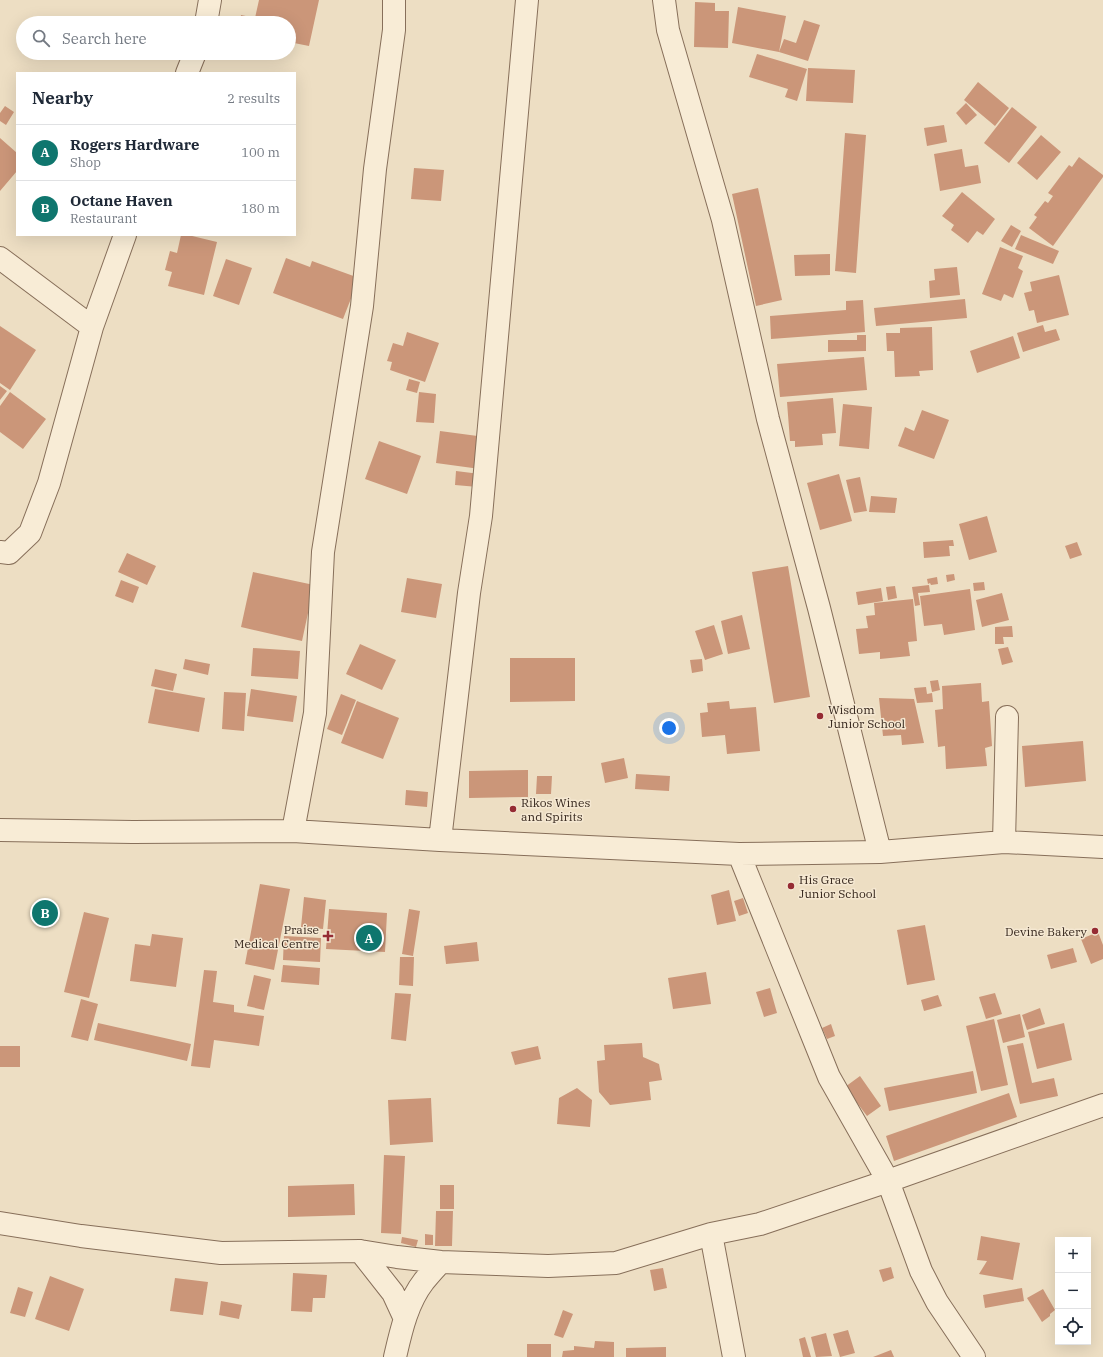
<!DOCTYPE html>
<html lang="en">
<head>
<meta charset="utf-8">
<style>
	:root { --surface:#fff; --page:#f6f6f7; --text:#1f2937; --muted:#747a83; --line:#e0e1e3; --accent:#0f766e }
	body { margin:0; font-family:"IBM Plex Serif",serif; background:var(--page); color:var(--text) }
	.controls { position:absolute; right:12px; bottom:12px; display:grid; overflow:hidden; border-radius:0px; box-shadow:0 4px 16px #0002 }
	.controls button { width:36px; height:36px; display:grid; place-items:center; padding:0; border:0; border-bottom:1px solid var(--line); background:var(--surface); color:var(--text); font:20px sans-serif }
	.you { position:absolute; left:669px; top:728px; width:14px; height:14px; margin:-10px; border:3px solid #fff; border-radius:50%; background:#1a73e8; box-shadow:0 0 0 6px #1a73e833 }
	.badge { display:grid; place-items:center; width:26px; height:26px; border-radius:50%; background:var(--accent); color:#fff; font-size:13px; font-weight:700 }
	.pin { position:absolute; translate:-50% -50%; border:2px solid #fff; box-shadow:0 1px 4px #0006 }
	.list { margin:0; padding:0; list-style:none }
	h2 { display:flex; justify-content:space-between; align-items:center; height:52px; margin:0; padding:0 16px; font-size:17px }
	h2 small { font-size:13px; font-weight:400; color:var(--muted) }
	.list li { display:grid; grid-template-columns:26px 1fr auto; gap:12px; align-items:center; box-sizing:border-box; height:56px; padding:0 16px; border-top:1px solid var(--line) }
	.list b { display:block; font-size:15px; white-space:nowrap }
	.list p { margin:0; font-size:13px; white-space:nowrap; color:var(--muted) }
	.list em { font-size:13px; font-style:normal; color:var(--muted) }
	.icon { flex:none; width:22px; height:22px; fill:none; stroke:currentColor; stroke-width:2; stroke-linecap:round; stroke-linejoin:round }
	.map { position:relative; flex:none; width:1103px; height:1357px; overflow:hidden }
	.search { position:absolute; background:var(--surface); box-shadow:0 4px 16px #0002; left:16px; top:16px; width:280px; height:44px; display:flex; align-items:center; gap:10px; box-sizing:border-box; padding:0 14px; border-radius:22px; color:var(--muted); font-size:15px }
	.panel { position:absolute; background:var(--surface); box-shadow:0 4px 16px #0002; left:16px; top:72px; width:280px; height:164px; border-radius:0px }
	.map>svg:first-child { display:block }
</style>
</head>
<body>
<div class="map">
<svg width="1103" height="1357" viewBox="0 0 1103 1357">
	<rect width="100%" height="100%" fill="#eddec3"/>
	<path fill="#cb9679" d="M259 0H319L309 46 289 42V23H240L241 15 255 18Z
		M695 2 715 3V11H729L728 48 694 47Z
		M738 7 786 16 779 52 732 43Z
		M804 20 820 25 808 61 779 52 784 39 796 43Z
		M757 54 807 69 797 101 785 97 788 89 749 77Z
		M808 68 855 70 853 103 806 101Z
		M978 82 1009 108 995 126 964 100Z
		M966 103 977 115 966 125 956 113Z
		M5 106 14 112 6 125 0 121V113Z
		M1012 107 1037 127 1009 163 984 143Z
		M944 125 947 142 927 146 924 128Z
		M845 133 866 135 856 273 835 271Z
		M1041 135 1061 152 1037 180 1017 163Z
		M0 138 17 153V171L0 191Z
		M962 149 965 167 978 165 981 183 940 191 934 154Z
		M1079 157 1103 175V177L1053 246 1029 228 1037 217 1034 215 1045 201 1048 203 1053 196 1048 193 1069 165 1072 167Z
		M414 168 444 170 441 201 411 199Z
		M758 188 782 300 756 306 732 194Z
		M962 192 995 219 983 235 977 231 968 243 951 230 954 225 942 216Z
		M1011 225 1021 231 1012 247 1001 241Z
		M181 235H188L217 242 204 295 168 286 172 272 165 270 170 251 177 253Z
		M1021 235 1059 251 1053 264 1015 249Z
		M1000 247 1023 256 1018 268 1023 271 1013 298 1004 294 1001 301 982 294Z
		M830 254V275L795 276 794 255Z
		M286 258 310 267 312 261 359 278 343 319 273 293Z
		M226 259 252 268 239 305 213 296Z
		M957 267 960 295 930 298 929 281 935 280 934 269Z
		M1059 275 1069 315 1037 323 1034 310 1029 311 1024 293 1032 291 1030 282Z
		M965 299 967 318 876 326 874 308Z
		M863 300 865 332 771 339 770 316 846 310V301Z
		M1043 325 1045 332 1056 329 1060 340 1023 352 1017 333Z
		M0 326 36 350 10 390 0 383Z
		M932 327 933 370 919 371 920 376 895 377 894 351H887L886 333H900V328Z
		M407 332 439 343 425 382 390 370 392 362 387 361 393 343 403 346Z
		M857 335H866V351L828 352V340H857Z
		M1013 336 1020 358 977 373 970 351Z
		M864 357 867 390 780 397 777 364Z
		M409 379 420 382 417 393 406 390Z
		M0 386 7 391 0 400Z
		M10 392 46 419 23 449 0 432V406Z
		M419 392 436 394 434 423 416 422Z
		M833 398 836 433 822 434 823 445 795 447V441H790L787 402Z
		M843 404 872 407 869 449 839 446Z
		M922 410 949 420 934 459 898 446 905 427 914 431Z
		M440 431 485 437 480 469 436 463Z
		M379 441 421 456 407 494 365 479Z
		M456 471 480 474 478 487 455 485Z
		M839 474 852 521 820 530 807 483Z
		M860 477 867 511 854 513 846 480Z
		M871 496 897 498 895 513 869 512Z
		M987 516 997 552 969 560 959 524Z
		M953 540 954 546H949L950 556 924 558 923 542Z
		M1077 542 1082 555 1070 559 1065 546Z
		M127 553 156 566 147 585 118 572Z
		M788 566 810 697 774 703 752 572Z
		M253 572 314 585 302 641 241 627Z
		M954 574 955 580 947 582 946 575Z
		M937 577 938 584 931 585 930 583 928 584 927 579Z
		M407 578 442 584 436 618 401 612Z
		M121 580 139 587 133 603 115 596Z
		M984 582 985 590 974 591 973 583Z
		M929 585 930 592 918 593 920 605 915 606 912 587Z
		M895 586 897 598 888 600 886 587Z
		M881 588 883 601 858 605 856 592Z
		M970 589 975 630 944 635 942 624 924 626 920 596Z
		M1002 593 1009 620 982 627 976 600Z
		M913 599 917 641 908 642 910 656 880 659V652L859 654 856 629 868 628 866 616 875 615 874 603Z
		M742 615 750 649 728 654 721 621Z
		M714 625 723 654 705 660 695 631Z
		M1012 626 1013 637H1003L1004 644H995V627Z
		M360 644 396 660 382 690 346 674Z
		M1008 647 1013 662 1002 665 998 649Z
		M253 648 300 651 298 679 251 676Z
		M510 658H575V701L510 702Z
		M185 659 210 664 208 675 183 669Z
		M702 659 703 671 692 673 690 660Z
		M155 669 177 674 173 691 151 686Z
		M938 680 940 690 932 692 930 681Z
		M981 683 982 702 989 701 992 746 985 748 987 766 946 769 945 746 938 747 935 710 943 709 942 686Z
		M926 687 927 694 932 693 933 702 917 703 914 688Z
		M155 689 205 698 199 732 148 723Z
		M251 689 297 696 293 722 247 716Z
		M224 692 246 693 244 731 222 729Z
		M341 694 356 700 342 735 327 729Z
		M879 698 914 699 924 743 902 745 901 735 883 736Z
		M357 701 399 718 383 759 341 743Z
		M729 701 730 709 756 707 760 751 727 754 725 735 702 737 700 713 708 712 707 703Z
		M1083 741 1086 781 1025 787 1022 746Z
		M624 758 628 778 605 783 601 763Z
		M528 770V797L469 798V771Z
		M636 774 670 776 669 791 635 789Z
		M537 776H552L551 794H536Z
		M406 790 428 792 427 807 405 805Z
		M260 884 290 889 274 970 245 964Z
		M729 890 736 921 717 925 711 895Z
		M304 897 326 900 323 929 301 927Z
		M743 898 748 913 739 916 734 901Z
		M329 909 387 913 385 952 326 949Z
		M409 909 420 911 413 956 402 954Z
		M84 912 109 918 89 998 64 992Z
		M925 925 935 980 907 985 897 930Z
		M1098 932 1103 945V959L1091 964 1081 939Z
		M152 934 183 938 176 987 130 981 135 944 150 946Z
		M284 936 321 938 320 962 283 960Z
		M477 942 479 961 446 964 444 946Z
		M1073 948 1077 962 1051 969 1047 955Z
		M400 957H414L413 986 399 985Z
		M283 965 320 968 319 985 281 982Z
		M204 970 217 971 213 1002 234 1005V1012L264 1016 259 1046 214 1040 210 1068 191 1066Z
		M706 972 711 1004 673 1009 668 978Z
		M254 975 271 979 264 1010 247 1006Z
		M770 988 777 1013 764 1017 756 992Z
		M395 993 411 994 406 1041 391 1039Z
		M995 993 1002 1014 986 1019 979 997Z
		M938 995 942 1006 924 1011 921 1000Z
		M81 999 98 1004 88 1041 71 1037Z
		M1040 1008 1045 1024 1027 1030 1022 1015Z
		M1020 1014 1025 1037 1003 1043 997 1020Z
		M994 1019 1008 1085 981 1091 966 1026Z
		M98 1023 191 1044 187 1061 94 1040Z
		M1064 1023 1072 1060 1037 1069 1028 1032Z
		M831 1024 835 1036 827 1039 822 1028Z
		M642 1043 643 1057 659 1064 662 1080 649 1082 651 1100 610 1105 599 1092 597 1061 605 1060 604 1045Z
		M1023 1043 1032 1083 1054 1078 1058 1096 1020 1104 1007 1046Z
		M0 1046H20V1067H0Z
		M538 1046 541 1059 515 1065 511 1052Z
		M973 1071 977 1093 889 1111 884 1088Z
		M860 1076 881 1106 867 1116 845 1087Z
		M577 1088 592 1100 590 1127 557 1124 559 1098Z
		M1009 1093 1017 1117 894 1161 886 1136Z
		M431 1098 433 1142 390 1145 388 1100Z
		M384 1155 405 1156 401 1234 381 1233Z
		M354 1184 355 1215 288 1217V1186Z
		M440 1185H454V1209H440Z
		M436 1211H453L452 1246H435Z
		M425 1234 433 1235V1245H425Z
		M981 1236 1020 1243 1013 1280 979 1274 987 1261 977 1260Z
		M402 1237 418 1240 416 1247 401 1243Z
		M891 1267 894 1278 883 1282 879 1270Z
		M663 1268 667 1288 654 1291 650 1270Z
		M293 1273 327 1275 325 1298H313L312 1312 291 1311Z
		M50 1276 84 1289 69 1331 35 1319Z
		M175 1278 208 1282 203 1315 170 1311Z
		M18 1287 33 1292 25 1317 10 1313Z
		M1022 1288 1024 1301 985 1308 983 1295Z
		M1043 1289 1055 1310 1050 1314V1316L1042 1322 1027 1298Z
		M221 1301 242 1305 239 1319 219 1315Z
		M563 1310 573 1314 563 1338 554 1335Z
		M848 1330 855 1353 840 1357 833 1334Z
		M826 1333 832 1356 816 1357 811 1337Z
		M805 1337 811 1357H803L799 1339Z
		M595 1341 614 1342V1357H562L563 1351 574 1350V1346L594 1348Z
		M527 1344H551V1357H527Z
		M666 1347V1357H626V1348Z
		M891 1350 894 1357H873Z"/>
	<g fill="none" stroke-linecap="round" stroke-linejoin="round">
		<g stroke="#876f5a" stroke-width="24">
			<path id="minor" d="M664 0 668 30 723 220 768 419 819 608 880 852
				M206 23 210 0
				M187 73 195 53
				M0 258 92 327
				M0 552 9 553 30 533 49 483 92 327 125 235
				M0 830 133 832 293 831 440 840 739 854 880 852 1004 842 1103 847
				M293 831 315 713 323 552 362 306 375 169 394 30V0
				M440 840 469 593 481 516 527 0
				M1004 842 1007 717
				M739 854 829 1077 888 1181 921 1271 937 1302 974 1357
				M0 1223 81 1236 221 1253 360 1251 397 1257 441 1262 548 1266 616 1263 711 1234 760 1224 888 1181 1103 1105
				M711 1234 734 1357
				M360 1251 393 1293 405 1319
				M395 1357C401 1331 407 1303 424 1281 429 1275 435 1268 441 1262"/>
		</g>
		<use href="#minor" stroke="#f8ecd6" stroke-width="22"/>
	</g>
	<g fill="#952b33" stroke="#f5e8d2" stroke-width="1.5">
		<circle cx="820" cy="716" r="4"/>
		<circle cx="513" cy="809" r="4"/>
		<circle cx="791" cy="886" r="4"/>
		<circle cx="1095" cy="931" r="4"/>
		<path d="M326 930h4v4h4v4h-4v4h-4v-4h-4v-4h4z"/>
	</g>
	<g text-anchor="middle" dominant-baseline="central" stroke-width="3" stroke-linejoin="round" paint-order="stroke">
		<g font-size="12" fill="#37281e" stroke="#f5e8d2" text-anchor="start">
			<text x="828" y="709">Wisdom<tspan x="828" dy="14">Junior School</tspan></text>
			<text x="521" y="802">Rikos Wines<tspan x="521" dy="14">and Spirits</tspan></text>
			<text x="799" y="879">His Grace<tspan x="799" dy="14">Junior School</tspan></text>
			<text x="319" y="929" text-anchor="end">Praise<tspan x="319" dy="14">Medical Centre</tspan></text>
			<text x="1087" y="931" text-anchor="end">Devine Bakery</text>
		</g>
	</g>
</svg>
<div class="controls">
<button>+</button>
<button>−</button>
<button><svg class="icon" aria-label="locate" viewBox="0 0 24 24"><circle cx="12" cy="12" r="6"/><path d="M12 2v4M12 18v4M2 12h4M18 12h4"/></svg></button>
</div>
<div class="you"></div>
<div class="pin badge" style="left:369px;top:938px">A</div>
<div class="pin badge" style="left:45px;top:913px">B</div>
<div class="search"><svg class="icon" aria-label="search" viewBox="0 0 24 24"><circle cx="10" cy="10" r="6"/><path d="M15 15l6 6"/></svg>Search here</div>
<section class="panel">
<h2>Nearby<small>2 results</small></h2>
<ul class="list">
<li><span class="badge">A</span><div><b>Rogers Hardware</b><p>Shop</p></div><em>100 m</em></li>
<li><span class="badge">B</span><div><b>Octane Haven</b><p>Restaurant</p></div><em>180 m</em></li>
</ul>
</section>
</div>
</body>
</html>
